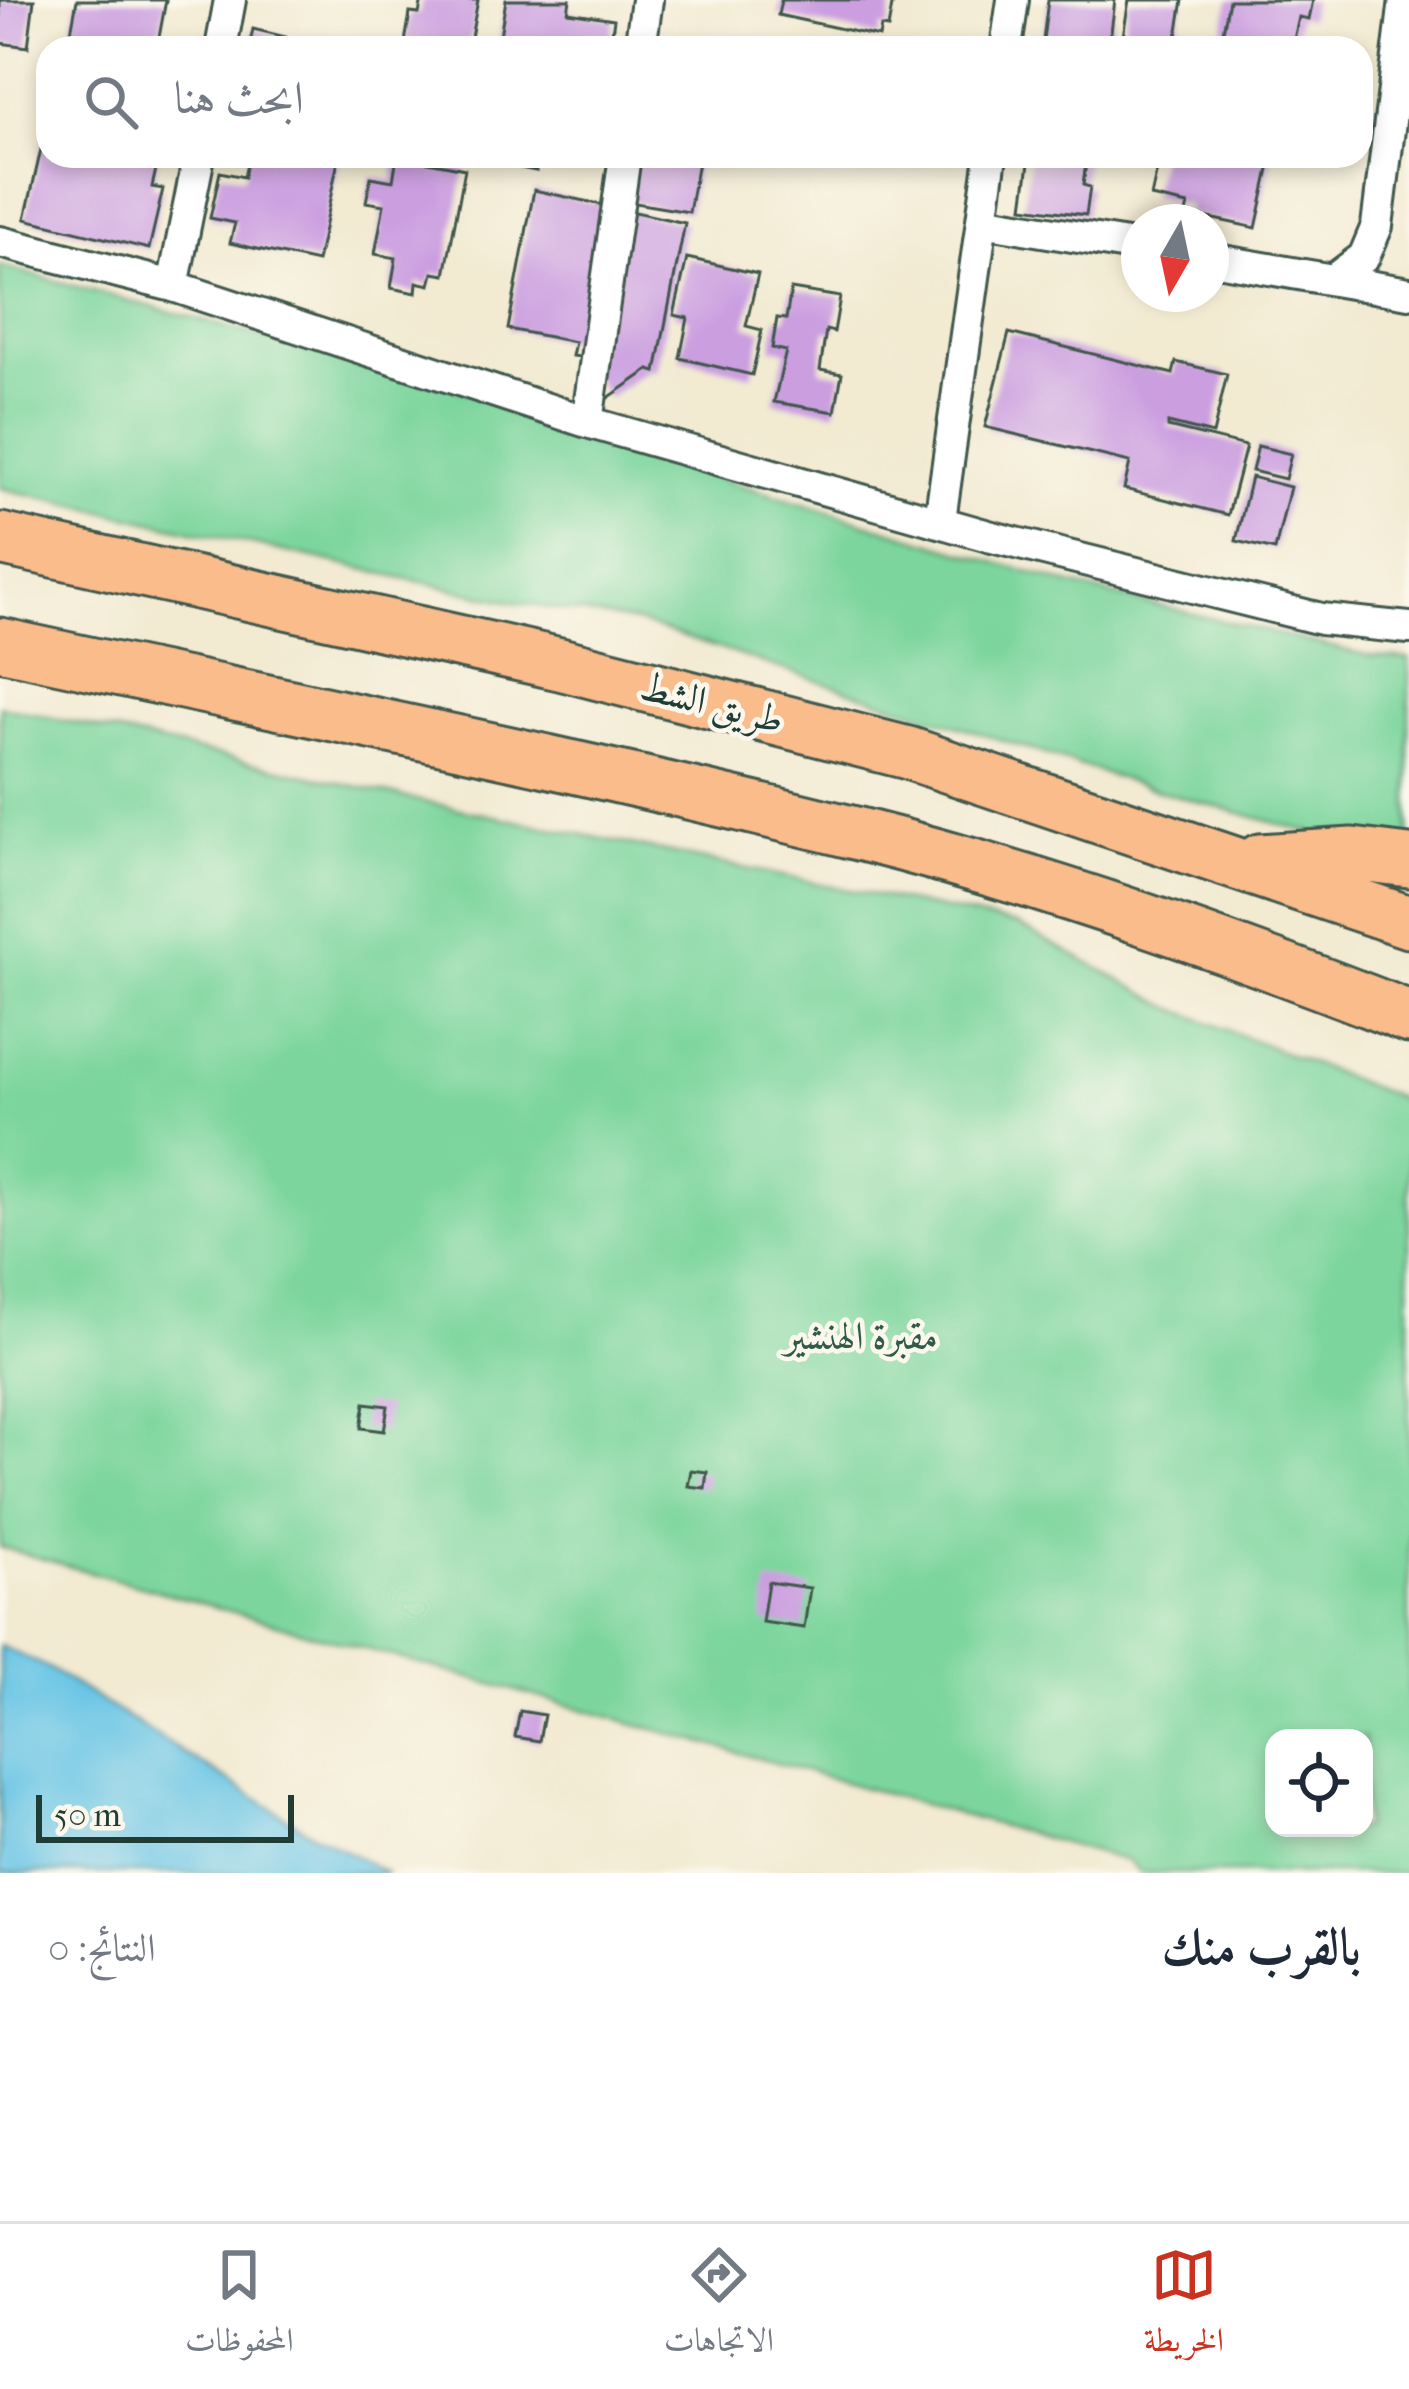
<!DOCTYPE html>
<html lang="ar">
<head>
<meta charset="utf-8">
<style>
	:root { --surface:#fff; --page:#f6f6f7; --text:#1f2937; --muted:#747a83; --line:#e0e1e3; --accent:#c8321e }
	body { margin:0; font-family:"IM FELL French Canon",Amiri,serif; background:var(--page); color:var(--text); direction:rtl }
	.controls { position:absolute; right:36px; bottom:36px; display:grid; overflow:hidden; border-radius:24px; box-shadow:0 6px 18px #0003 }
	.controls button { width:108px; height:108px; display:grid; place-items:center; padding:0; border:0; border-bottom:3px solid var(--line); background:var(--surface); color:var(--text); font:60px sans-serif }
	.compass { position:absolute; left:1121px; top:204px; width:108px; height:108px; border-radius:50%; background:var(--surface); box-shadow:0 6px 18px #0003; rotate:189deg }
	.scale { position:absolute; left:36px; bottom:30px; width:258px; box-sizing:border-box; padding-left:12px; border:6px solid #1f3d34; border-top:0; font-size:33px; line-height:42px; white-space:nowrap; color:#1f3d34; -webkit-text-stroke:9px #fbf7ec; paint-order:stroke }
	.list { margin:0; padding:0; list-style:none }
	h2 { display:flex; justify-content:space-between; align-items:center; height:156px; margin:0; padding:0 48px; font-size:51px }
	h2 small { font-size:39px; font-weight:400; color:var(--muted) }
	.icon { flex:none; width:66px; height:66px; fill:none; stroke:currentColor; stroke-width:2; stroke-linecap:round; stroke-linejoin:round }
	.map { position:relative; flex:none; width:1409px; height:1873px; overflow:hidden; direction:ltr }
	.search { position:absolute; background:var(--surface); box-shadow:0 6px 18px #0003; left:36px; right:36px; top:36px; height:132px; display:flex; align-items:center; gap:30px; box-sizing:border-box; padding:0 42px; border-radius:36px; color:var(--muted); font-size:45px }
	.sheet { height:348px; background:var(--surface) }
	nav { display:flex; justify-content:space-around; align-items:center; box-sizing:border-box; height:168px; border-top:3px solid var(--line); background:var(--surface); font-size:33px; color:var(--muted) }
	nav a { display:grid; justify-items:center; gap:6px }
	nav .on { color:var(--accent) }
	.map>svg:first-child { display:block }
</style>
</head>
<body>
<div class="map">
<svg width="1409" height="1873" viewBox="0 0 1409 1873">
	<rect width="100%" height="100%" fill="#fbf7ec"/>
	<filter id="ink" filterUnits="userSpaceOnUse"><feTurbulence type="fractalNoise" baseFrequency=".00833" numOctaves="2"/><feDisplacementMap in="SourceGraphic" scale="24" xChannelSelector="R" yChannelSelector="G"/><feConvolveMatrix kernelMatrix="1 2 1 2 8 2 1 2 1" color-interpolation-filters="sRGB"/></filter>
	<filter id="wash" filterUnits="userSpaceOnUse"><feTurbulence type="fractalNoise" baseFrequency=".004" numOctaves="4" result="noise"/><feDisplacementMap in="SourceGraphic" scale="48" xChannelSelector="R" yChannelSelector="G"/><feGaussianBlur stdDeviation="2.7" result="paint"/><feColorMatrix in="noise" values="0 0 0 0 0 0 0 0 0 0 0 0 0 0 0 0 0 1.4 0 .05"/><feComposite in="paint" operator="in"/></filter>
	<g filter="url(#wash)">
		<rect width="100%" height="100%" fill="#f2ead1"/>
		<path fill="#7bd59c" stroke="#4d8968" stroke-width="3" fill-rule="evenodd" d="M0 266 483 396 730 482 1071 585 1370 656 1409 659V841L1320 835 1156 790 637 622 502 600 0 488Z
			M0 706 421 801 1018 925 1172 1008 1409 1102V1873H1140L1127 1861 0 1547ZM1274 1738H1364V1828H1274Z"/>
		<path fill="#67c5e5" stroke="#43818c" stroke-width="3" d="M0 1646 47 1667 305 1829 387 1873H0Z"/>
		<g id="blocks">
			<path fill="#cb9ee0" d="M0 0H34L28 47 0 43Z
				M77 0H166L157 48H68Z
				M422 0H478L469 48H404L410 13 419 14Z
				M506 0H570L568 12 614 19 610 48H498Z
				M781 0H893L888 28 881 27 879 37 778 15Z
				M1048 0H1115L1109 48H1042Z
				M1129 0H1183L1175 48H1121Z
				M1229 0H1313L1309 19 1299 17 1292 48 1222 37Z
				M253 29 286 37 283 48H249Z
				M310 38 351 46 350 48H308Z
				M46 128 48 156H159L152 187 163 189 149 249 25 219Z
				M249 156H339L317 262 230 243 235 223 210 218 220 172 244 177Z
				M397 156 465 169 445 275 433 273 430 285 417 282 416 293 391 288 396 258 375 254 384 205 366 202 371 177 393 181Z
				M470 156H534L536 171 470 158Z
				M637 156H699L689 212 629 202Z
				M1030 156H1087L1083 185 1090 187 1086 215 1023 207Z
				M1160 156H1272L1256 228 1186 213 1188 205 1151 197Z
				M534 190 685 223 656 372 649 370 608 398 581 357 572 356 575 342 508 329Z
				M687 258 758 274 746 326 762 330 752 375 680 358 688 318 674 315Z
				M791 289 840 297 834 332 826 330 820 370 842 374 835 412 774 402 786 351 772 348 777 318 786 319Z
				M1009 333 1173 374 1176 362 1227 374 1213 434 1168 423V427L1246 446 1228 515 1124 489 1130 462 985 427Z
				M1258 446 1291 454 1285 479 1252 471Z
				M1251 477 1290 487 1275 550 1236 541Z
				M365 1403 388 1406 384 1431 361 1428Z
				M691 1470 707 1472 705 1488 688 1486Z
				M768 1582 810 1588 804 1628 762 1622Z
				M520 1711 544 1715 539 1741 515 1737Z"/>
		</g>
	</g>
	<g filter="url(#ink)">
		<use href="#blocks" fill-opacity="0" stroke="#3f574c" stroke-width="3"/>
		<g fill="none" stroke-linecap="round" stroke-linejoin="round">
			<g stroke="#3f574c" stroke-width="36">
				<path id="minor" d="M221 48 230 0
					M640 48 647 0
					M1006 48 1013 0
					M982 221 1139 247
					M0 242 173 286 199 156
					M1211 259 1409 293
					M1333 280 1364 257 1377 226 1405 0
					M173 286 587 422 992 537 1321 619 1409 628
					M587 422 625 156
					M940 520 991 156"/>
			</g>
			<g stroke="#3f574c" stroke-width="57">
				<path id="trunk" d="M0 539 560 664 908 753 1409 922
					M0 644C286 706 575 763 859 834 1046 881 1229 947 1409 1017
					M1260 860 1352 854 1409 861"/>
			</g>
			<use href="#minor" stroke="#fff" stroke-width="30"/>
			<use href="#trunk" stroke="#fabc8b" stroke-width="51"/>
		</g>
	</g>
	<g text-anchor="middle" dominant-baseline="central" stroke-width="9" stroke-linejoin="round" paint-order="stroke">
		<g font-size="39" fill="#1f3d34" stroke="#fbf7ec">
			<text transform="translate(712 703) rotate(14)">طريق الشط</text>
		</g>
		<g font-size="39" fill="#315b49" stroke="#fbf7ec">
			<text x="861" y="1336">مقبرة الهنشير</text>
		</g>
	</g>
</svg>
<div class="controls">
<button><svg class="icon" aria-label="locate" viewBox="0 0 24 24"><circle cx="12" cy="12" r="6"/><path d="M12 2v4M12 18v4M2 12h4M18 12h4"/></svg></button>
</div>
<svg class="compass" viewBox="-18 -18 36 36"><path d="M0-13l5 13h-10z" fill="#e53935"/><path d="M0 13l5-13h-10z" fill="#747a83"/></svg>
<div class="scale">50 m</div>
<div class="search"><svg class="icon" aria-label="search" viewBox="0 0 24 24"><circle cx="10" cy="10" r="6"/><path d="M15 15l6 6"/></svg>ابحث هنا</div>
</div>
<section class="sheet">
<h2>بالقرب منك<small>النتائج: 0</small></h2>
<ul class="list">
</ul>
</section>
<nav>
<a class="on"><svg class="icon" aria-label="map" viewBox="0 0 24 24"><path d="M3 6l6-2 6 2 6-2v14l-6 2-6-2-6 2zM9 4v14M15 6v14"/></svg>الخريطة</a>
<a><svg class="icon" aria-label="directions" viewBox="0 0 24 24"><path d="M12 3l9 9-9 9-9-9zM9 14v-3h6M13 9l2 2-2 2"/></svg>الاتجاهات</a>
<a><svg class="icon" aria-label="saved" viewBox="0 0 24 24"><path d="M7 4h10v16l-5-4-5 4z"/></svg>المحفوظات</a>
</nav>
</body>
</html>
